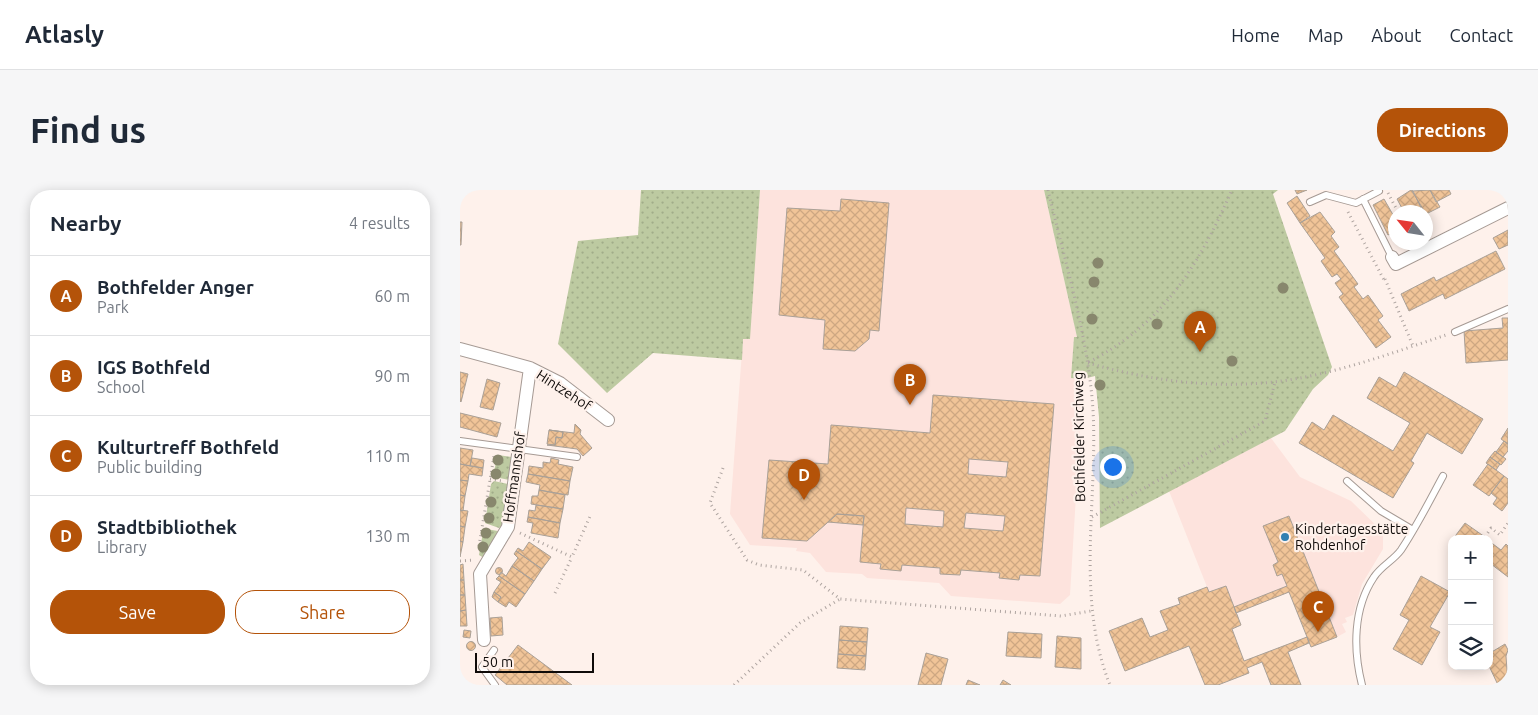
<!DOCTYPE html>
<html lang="en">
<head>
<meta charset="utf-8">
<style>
	:root { --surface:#fff; --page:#f6f6f7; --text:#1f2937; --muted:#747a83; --line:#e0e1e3; --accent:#b45309 }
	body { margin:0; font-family:Ubuntu,sans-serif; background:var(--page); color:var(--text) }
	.controls { position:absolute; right:15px; bottom:15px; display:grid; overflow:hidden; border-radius:10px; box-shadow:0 2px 12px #0003 }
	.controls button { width:45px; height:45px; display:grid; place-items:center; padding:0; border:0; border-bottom:1px solid var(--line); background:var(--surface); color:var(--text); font:25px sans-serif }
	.compass { position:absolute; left:928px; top:15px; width:45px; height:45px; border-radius:50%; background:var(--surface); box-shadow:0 2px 12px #0003; rotate:300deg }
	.scale { position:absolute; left:15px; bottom:12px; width:119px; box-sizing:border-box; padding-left:5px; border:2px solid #0f0b09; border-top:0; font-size:14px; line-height:18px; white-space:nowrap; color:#0f0b09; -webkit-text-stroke:4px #fef1eb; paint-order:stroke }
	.you { position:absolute; left:652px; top:276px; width:18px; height:18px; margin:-12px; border:4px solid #fff; border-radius:50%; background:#1a73e8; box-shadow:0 0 0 8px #1a73e833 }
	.badge { display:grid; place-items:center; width:32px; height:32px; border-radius:50%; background:var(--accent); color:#fff; font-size:16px; font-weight:700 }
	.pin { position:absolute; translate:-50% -41px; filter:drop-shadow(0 1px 2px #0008) }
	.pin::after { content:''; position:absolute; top:26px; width:18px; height:15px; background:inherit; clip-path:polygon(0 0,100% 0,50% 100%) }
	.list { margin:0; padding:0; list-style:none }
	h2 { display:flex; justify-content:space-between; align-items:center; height:65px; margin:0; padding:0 20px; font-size:21px }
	h2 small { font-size:16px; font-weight:400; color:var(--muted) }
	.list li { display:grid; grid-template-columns:32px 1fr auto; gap:15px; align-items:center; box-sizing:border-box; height:80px; padding:0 20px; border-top:1px solid var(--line) }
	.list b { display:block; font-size:19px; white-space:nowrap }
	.list p { margin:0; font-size:16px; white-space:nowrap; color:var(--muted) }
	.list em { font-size:16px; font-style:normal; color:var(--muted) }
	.actions { display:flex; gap:10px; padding:15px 20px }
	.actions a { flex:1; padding:11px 0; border:1px solid var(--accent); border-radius:20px; text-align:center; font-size:18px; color:var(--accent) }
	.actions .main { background:var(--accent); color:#fff }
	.icon { flex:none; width:28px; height:28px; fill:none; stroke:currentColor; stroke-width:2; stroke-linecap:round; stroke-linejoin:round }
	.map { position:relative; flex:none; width:1048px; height:495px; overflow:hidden; border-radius:20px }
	header { display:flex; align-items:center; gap:30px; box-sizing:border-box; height:70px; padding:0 25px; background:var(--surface); border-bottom:1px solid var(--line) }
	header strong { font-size:24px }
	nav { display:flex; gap:28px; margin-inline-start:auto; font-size:18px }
	.intro { display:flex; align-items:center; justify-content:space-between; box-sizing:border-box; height:120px; padding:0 30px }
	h1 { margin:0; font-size:35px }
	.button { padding:12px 22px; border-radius:20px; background:var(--accent); color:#fff; font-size:18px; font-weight:700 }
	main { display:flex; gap:30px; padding:0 30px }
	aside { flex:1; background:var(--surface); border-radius:20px; box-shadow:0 2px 12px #0003 }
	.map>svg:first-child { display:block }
</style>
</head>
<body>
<header>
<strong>Atlasly</strong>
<nav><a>Home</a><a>Map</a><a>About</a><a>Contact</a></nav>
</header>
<div class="intro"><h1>Find us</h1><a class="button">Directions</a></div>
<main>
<aside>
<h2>Nearby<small>4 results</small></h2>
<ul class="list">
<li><span class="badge">A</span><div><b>Bothfelder Anger</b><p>Park</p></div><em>60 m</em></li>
<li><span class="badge">B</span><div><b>IGS Bothfeld</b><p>School</p></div><em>90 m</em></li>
<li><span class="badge">C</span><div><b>Kulturtreff Bothfeld</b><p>Public building</p></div><em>110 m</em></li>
<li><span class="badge">D</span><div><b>Stadtbibliothek</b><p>Library</p></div><em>130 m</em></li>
</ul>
<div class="actions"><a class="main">Save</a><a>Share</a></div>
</aside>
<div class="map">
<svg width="1048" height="495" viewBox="0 0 1048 495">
	<defs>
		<pattern id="green-dots" width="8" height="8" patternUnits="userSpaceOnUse" patternTransform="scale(1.25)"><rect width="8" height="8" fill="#bdcaa1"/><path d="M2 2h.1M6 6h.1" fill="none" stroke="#a1ac89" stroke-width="1.8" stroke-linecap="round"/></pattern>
		<pattern id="building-cross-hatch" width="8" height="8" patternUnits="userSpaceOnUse" patternTransform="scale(1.25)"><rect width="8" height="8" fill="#f0c498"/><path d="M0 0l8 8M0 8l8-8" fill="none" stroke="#cda782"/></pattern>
	</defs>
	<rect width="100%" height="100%" fill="#fef1eb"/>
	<path fill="#fde3dd" d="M300 0H584L617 147H614L611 188 623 189 610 405 600 414 491 406 479 393 407 388 402 384 366 382 350 363 336 361 337 358 290 355 270 324 283 148 289 149Z
		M811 248 840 287 891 311 923 342V359L902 394 893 425 885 428 887 432 882 434 886 442 877 447 855 392 776 423 766 396 749 402 709 301Z"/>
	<path fill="url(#green-dots)" d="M181 0H300L290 149H283L282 170 193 163 147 203 98 154 118 51 178 45Z
		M584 0H818L813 4 872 177 868 185 853 199 825 241 640 338 639 227 635 186 623 189 611 188 614 147H617Z
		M38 265 52 267 49 290 35 287 33 285Z
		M34 291 48 294 50 296 43 335 39 338 25 333 31 294Z
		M26 339 38 341 24 368 19 365 23 342Z"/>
	<path fill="url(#building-cross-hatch)" stroke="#a9a097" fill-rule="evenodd" d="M835 0H847L837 4Z
		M951 0 953 1 963 22H944L937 9Z
		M970 0 980 17 966 24 952 1Z
		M970 0H989L991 4 976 12Z
		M837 6 850 26 840 33 827 13Z
		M381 9 429 13 419 141 410 140 409 149 395 161 363 159 365 130 319 125 327 18 380 21Z
		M924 9 936 30V41L928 45 913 15Z
		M860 22 875 42 871 46 879 57 874 61 898 94 894 97 903 109 908 105 923 126 918 130 931 147 916 158 879 107 883 104 875 93 881 89 877 84 872 87 861 71 865 68 840 33Z
		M0 32H2L1 55H0Z
		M1048 40V55L1039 59 1033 48Z
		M1036 61 1045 79 985 109 983 104 949 121 941 104 974 87 976 91Z
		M1042 128H1048V170L1006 173 1004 141 1043 138Z
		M0 182 8 184 1 212 0 211Z
		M944 182 1023 229 1002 264 967 243 951 271 954 273 933 308 839 253 852 232 864 240 873 225 933 261 950 233 907 208 919 187 936 197Z
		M27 189 40 193 33 220 20 217Z
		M473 205 594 214 580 386 560 385 559 390 539 388 540 383 501 380 500 385 480 384V378L442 375 441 381 420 379 421 374 400 372 404 326 377 324 347 351 302 348 309 270 368 274 371 235 470 243ZM509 269 548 272 546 287 508 284ZM446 318 484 321 483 337 445 334ZM506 323 545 326 543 341 504 338Z
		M0 223 41 233 37 247 0 237Z
		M115 234 121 240 120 244 132 258 123 266 117 259 87 255H95L96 247 102 248 103 242 89 240 114 243Z
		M1048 238V254L1041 249Z
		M89 240 103 242 102 248 96 247 95 255 87 254Z
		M1044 251 1048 254V261L1043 267 1036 262Z
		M0 258 13 260 10 276 0 274Z
		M1035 261 1046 269 1041 275 1030 267Z
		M1030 267 1040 274 1036 280 1026 273Z
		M12 268 24 270 23 278 10 276Z
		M91 268 99 270 98 274 113 277 110 291 68 284 69 276 83 278V272L90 273Z
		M0 274 23 278 22 286 9 284 8 291 0 290Z
		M1028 274 1044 286 1029 306 1013 295Z
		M68 284 110 291 108 305 79 300 80 295 66 292Z
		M1044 286 1048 289V313L1042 321 1033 314 1037 308 1031 303Z
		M0 290 8 291 5 306 0 305Z
		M79 300 105 305 103 319 71 314 72 306H78Z
		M0 305 5 306 3 321 0 320Z
		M76 315 103 319 100 333 68 327 69 320 75 321Z
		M0 320 8 321 5 337 0 336Z
		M377 324 404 326 403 335 368 332Z
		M829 326 877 447 851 457 829 402 776 423 774 417 827 396 822 384 817 386 813 375 818 372 803 336Z
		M68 327 100 333 98 348 71 343 73 333 67 332Z
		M1005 333 1025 347 1026 349H993Z
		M0 336 5 337 3 352 0 351Z
		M0 351 3 352 0 367Z
		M1029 351 1041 360 1046 354 1048 356V387L1031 374 1029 376Z
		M69 352 91 367 82 379 56 361 58 358 63 361Z
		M56 361 82 379 74 391 52 376 58 368 54 364Z
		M3 374 4 390H0V375Z
		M52 376 74 391 65 404 39 386 41 382 46 386Z
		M35.5 381a3.5 3.5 0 1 1 7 0a3.5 3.5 0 1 1-7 0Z
		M39 386 65 404 56 417 49 412 46 417 38 412 41 407 34 402 41 392 36 389Z
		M961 386 990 402 970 437 980 442 962 475 933 459 949 430 940 425Z
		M0 390H4L5 405H0Z
		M766 396 781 435 772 439 784 471 847 447 849 453 828 462 841 495H811L802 472 787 478 789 483 758 495H745L729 456 665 481 649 441 682 428 690 447 708 440 700 421 720 414 718 408 747 397 749 402Z
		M34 402 41 407 38 412 32 407Z
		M0 405H5L6 420 0 421Z
		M6 420 7 436H0V421Z
		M42 427 43 445 31 446 30 428Z
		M380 436 408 438 407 452 379 450Z
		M4 440 11 441 10 448 3 447Z
		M548 442 582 444 581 468 546 466Z
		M597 446 621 448V479L595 477Z
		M379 450 407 452 406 466 378 464Z
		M6.5 456a4.5 4.5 0 1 1 9 0a4.5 4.5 0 1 1-9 0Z
		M1045 454 1048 460 1046 466 1048 495H1038L1029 476V472L1033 470 1030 463Z
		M58 455 112 495H47L35 485Z
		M466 463 488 469 481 495H458Z
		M378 464 406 466 405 480 377 478Z
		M508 490 520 495H506Z
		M543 490 551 495H540Z"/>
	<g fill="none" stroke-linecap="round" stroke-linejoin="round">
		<g stroke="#a69a94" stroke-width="8">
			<path id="lane" d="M903 9 932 67
				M850 12 866 5 896 13 919 1
				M995 142 1048 119
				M0 251 117 267
				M887 291 921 321 953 340
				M34 460 22 477 35 495
				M902 495C893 460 893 418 914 387 921 376 934 370 941 360 957 336 970 310 983 286"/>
		</g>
		<g stroke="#a69a94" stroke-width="14">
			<path id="street" d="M932 67 936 74 1048 18
				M0 159 70 178 100 193 148 230
				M24 450 20 384 48 337 70 178"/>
		</g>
		<path stroke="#aea4a0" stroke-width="3" stroke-dasharray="1 4" stroke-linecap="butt" d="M588 0C605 72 628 146 633 220 638 311 615 408 650 495
			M928 3 938 22
			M888 22 924 90
			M925 89 953 156
			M629 172C705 132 738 76 772 0
			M628 173C688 190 751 199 813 192 870 186 932 163 986 145
			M263 278 250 313 287 370 299 375 343 380 380 409 601 426 631 421
			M30 289 42 291
			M632 327 805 231 815 192
			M60 343 112 367 131 324
			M1025 347 1031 338 1040 345 1048 333
			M19 356 34 266
			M0 371 14 370
			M95 403 112 367
			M274 495 340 433 380 409"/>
		<use href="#lane" stroke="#fff" stroke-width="6"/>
		<use href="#street" stroke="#fff" stroke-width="12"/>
	</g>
	<g fill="#88876d">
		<circle cx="638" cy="73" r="5.5"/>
		<circle cx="634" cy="92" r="5.5"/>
		<circle cx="823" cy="98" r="5.5"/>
		<circle cx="632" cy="129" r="5.5"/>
		<circle cx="697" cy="134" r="5.5"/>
		<circle cx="772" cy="171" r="5.5"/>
		<circle cx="640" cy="195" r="5.5"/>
		<circle cx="38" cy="270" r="5.5"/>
		<circle cx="36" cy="284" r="5.5"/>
		<circle cx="31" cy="312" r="5.5"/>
		<circle cx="29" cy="328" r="5.5"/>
		<circle cx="26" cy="343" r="5.5"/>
		<circle cx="23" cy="357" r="5.5"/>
	</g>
	<circle fill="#3180b2" stroke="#fef1eb" stroke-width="2" cx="825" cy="347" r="5"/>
	<g text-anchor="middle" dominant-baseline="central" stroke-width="4.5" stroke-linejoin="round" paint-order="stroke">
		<g font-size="14" fill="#0f0b09" stroke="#fef1eb">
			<text transform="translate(104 200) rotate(33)">Hintzehof</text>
			<text transform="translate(619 247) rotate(-91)">Bothfelder Kirchweg</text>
			<text transform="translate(54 287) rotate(-82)">Hoffmannshof</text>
		</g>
		<g font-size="14" fill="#0f0b09" stroke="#fef1eb" text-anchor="start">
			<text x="835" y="339">Kindertagesstätte<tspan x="835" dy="16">Rohdenhof</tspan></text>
		</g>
	</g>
</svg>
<div class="controls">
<button>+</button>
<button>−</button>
<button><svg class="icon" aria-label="layers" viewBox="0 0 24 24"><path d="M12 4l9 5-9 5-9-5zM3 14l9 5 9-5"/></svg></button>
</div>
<svg class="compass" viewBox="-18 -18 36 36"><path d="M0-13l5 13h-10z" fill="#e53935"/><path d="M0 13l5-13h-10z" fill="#747a83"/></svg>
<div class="scale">50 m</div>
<div class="you"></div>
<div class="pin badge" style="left:740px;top:162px">A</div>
<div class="pin badge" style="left:450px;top:215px">B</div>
<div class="pin badge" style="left:858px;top:442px">C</div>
<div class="pin badge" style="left:344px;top:310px">D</div>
</div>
</main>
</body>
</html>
